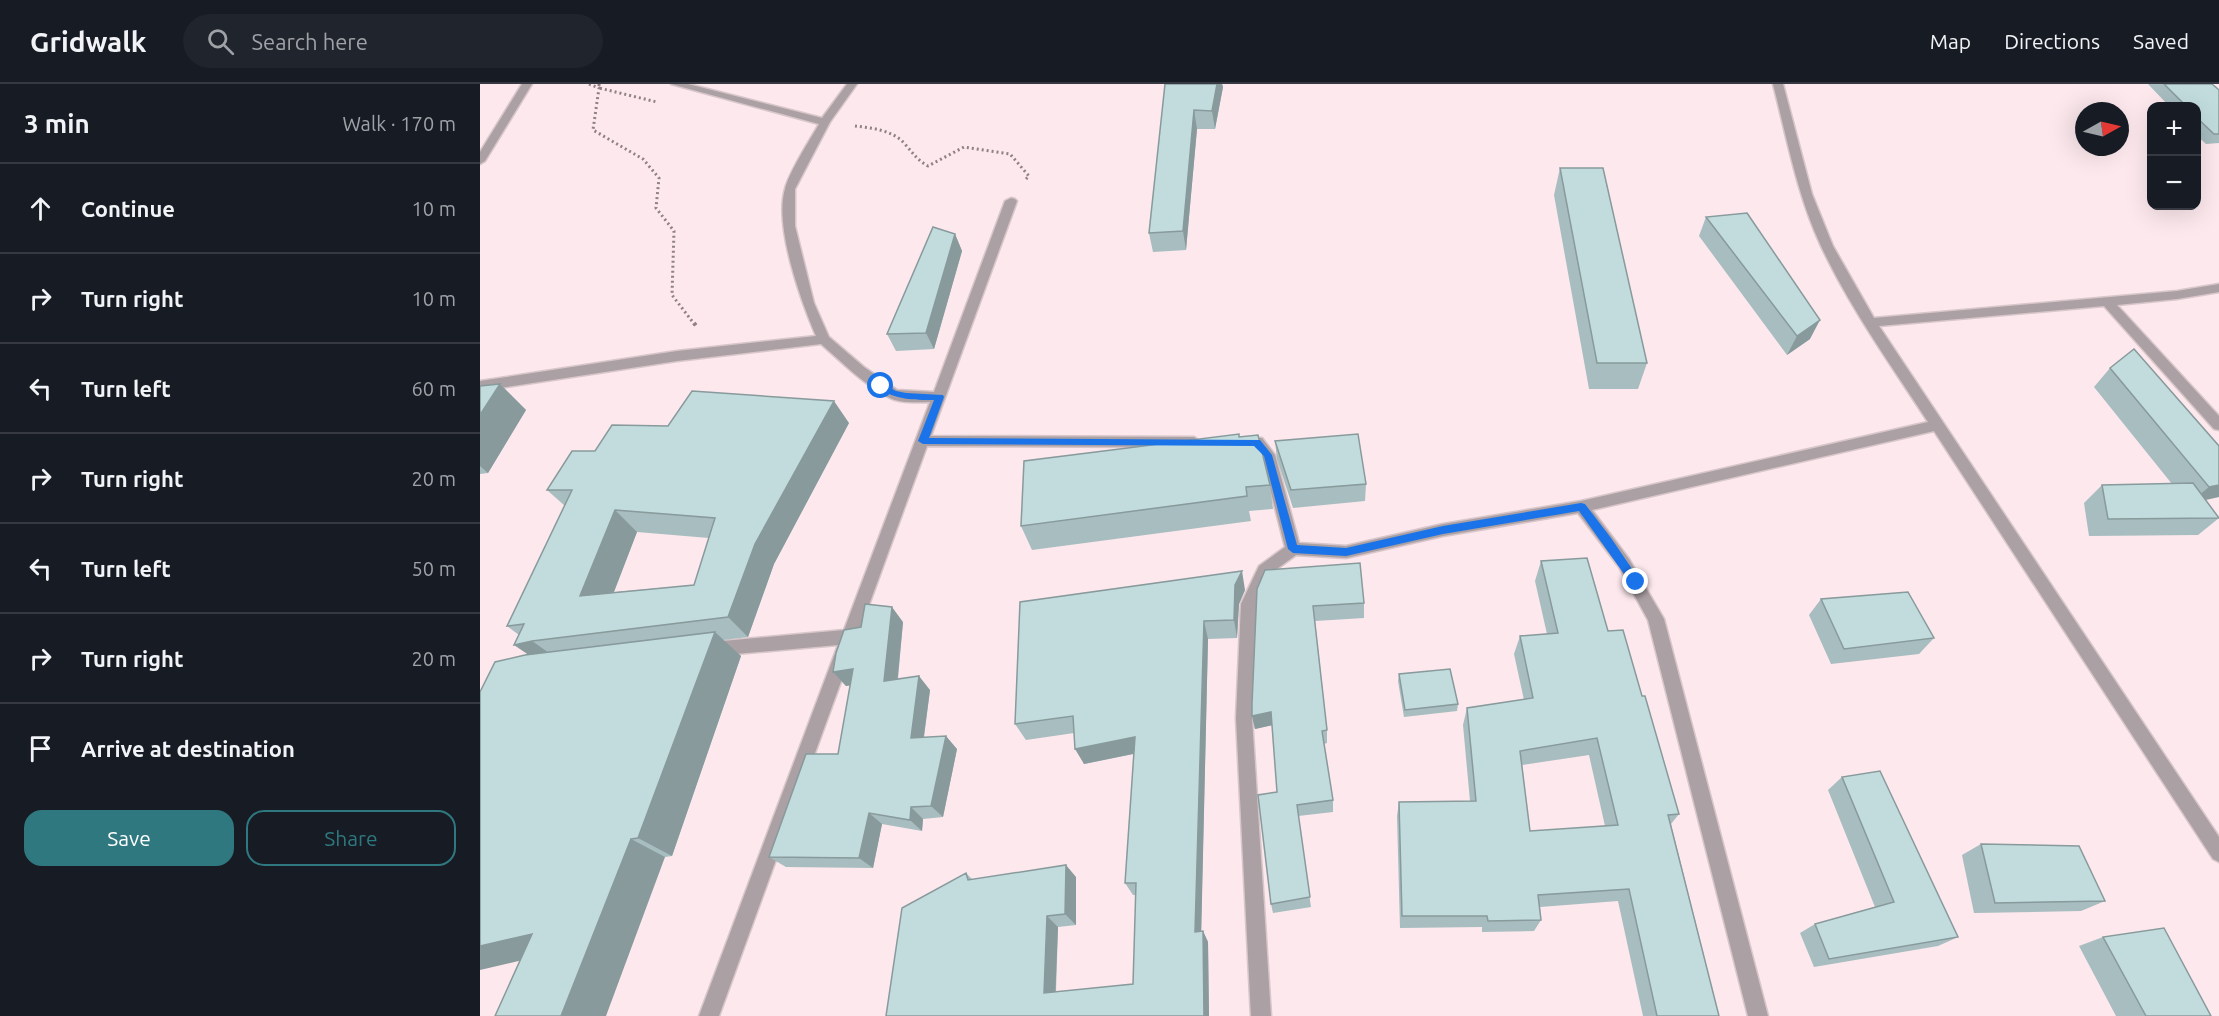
<!DOCTYPE html>
<html lang="en">
<head>
<meta charset="utf-8">
<style>
	:root { --surface:#171b24; --page:#20242c; --text:#f1f3f6; --muted:#9ea1a6; --line:#363941; --accent:#2f787f }
	body { margin:0; font-family:Ubuntu,sans-serif; background:var(--page); color:var(--text) }
	.controls { position:absolute; right:18px; top:18px; display:grid; overflow:hidden; border-radius:12px; box-shadow:0 6px 24px #0002 }
	.controls button { width:54px; height:54px; display:grid; place-items:center; padding:0; border:0; border-bottom:2px solid var(--line); background:var(--surface); color:var(--text); font:30px sans-serif }
	.compass { position:absolute; left:1595px; top:18px; width:54px; height:54px; border-radius:50%; background:var(--surface); box-shadow:0 6px 24px #0002; rotate:82deg }
	.stop { position:absolute; width:18px; height:18px; margin:-14px; border:4px solid #1a73e8; border-radius:50%; background:#fff }
	.stop.end { background:#1a73e8; border-color:#fff; box-shadow:0 2px 6px #0008 }
	.list { margin:0; padding:0; list-style:none }
	h2 { display:flex; justify-content:space-between; align-items:center; height:78px; margin:0; padding:0 24px; font-size:26px }
	h2 small { font-size:20px; font-weight:400; color:var(--muted) }
	.list li { display:grid; grid-template-columns:39px 1fr auto; gap:18px; align-items:center; box-sizing:border-box; height:90px; padding:0 24px; border-top:2px solid var(--line) }
	.list b { display:block; font-size:22px; white-space:nowrap }
	.list em { font-size:20px; font-style:normal; color:var(--muted) }
	.actions { display:flex; gap:12px; padding:18px 24px }
	.actions a { flex:1; padding:14px 0; border:2px solid var(--accent); border-radius:18px; text-align:center; font-size:21px; color:var(--accent) }
	.actions .main { background:var(--accent); color:#fff }
	.icon { flex:none; width:33px; height:33px; fill:none; stroke:currentColor; stroke-width:2; stroke-linecap:round; stroke-linejoin:round }
	.map { position:relative; flex:none; width:1739px; height:932px; overflow:hidden }
	header { display:flex; align-items:center; gap:36px; box-sizing:border-box; height:84px; padding:0 30px; background:var(--surface); border-bottom:2px solid var(--line) }
	header strong { font-size:28px }
	nav { display:flex; gap:33px; margin-inline-start:auto; font-size:21px }
	.search { width:420px; height:54px; background:var(--page); display:flex; align-items:center; gap:15px; box-sizing:border-box; padding:0 21px; border-radius:33px; color:var(--muted); font-size:22px }
	main { display:flex }
	aside { flex:1; background:var(--surface) }
	.map>svg:first-child { display:block }
</style>
</head>
<body>
<header>
<strong>Gridwalk</strong>
<div class="search"><svg class="icon" aria-label="search" viewBox="0 0 24 24"><circle cx="10" cy="10" r="6"/><path d="M15 15l6 6"/></svg>Search here</div>
<nav><a>Map</a><a>Directions</a><a>Saved</a></nav>
</header>
<main>
<aside>
<h2>3 min<small>Walk · 170 m</small></h2>
<ul class="list">
<li><svg class="icon" aria-label="ahead" viewBox="0 0 24 24"><path d="M12 20V5M6 11l6-6 6 6"/></svg><div><b>Continue</b></div><em>10 m</em></li>
<li><svg class="icon" aria-label="right" viewBox="0 0 24 24"><path d="M7 20v-9h11M14 6l5 5-5 5"/></svg><div><b>Turn right</b></div><em>10 m</em></li>
<li><svg class="icon" aria-label="left" viewBox="0 0 24 24"><path d="M17 20v-9H6M10 6l-5 5 5 5"/></svg><div><b>Turn left</b></div><em>60 m</em></li>
<li><svg class="icon" aria-label="right" viewBox="0 0 24 24"><path d="M7 20v-9h11M14 6l5 5-5 5"/></svg><div><b>Turn right</b></div><em>20 m</em></li>
<li><svg class="icon" aria-label="left" viewBox="0 0 24 24"><path d="M17 20v-9H6M10 6l-5 5 5 5"/></svg><div><b>Turn left</b></div><em>50 m</em></li>
<li><svg class="icon" aria-label="right" viewBox="0 0 24 24"><path d="M7 20v-9h11M14 6l5 5-5 5"/></svg><div><b>Turn right</b></div><em>20 m</em></li>
<li><svg class="icon" aria-label="arrive" viewBox="0 0 24 24"><path d="M6 21V4h12l-3 4 3 4H6"/></svg><div><b>Arrive at destination</b></div></li>
</ul>
<div class="actions"><a class="main">Save</a><a>Share</a></div>
</aside>
<div class="map">
<svg width="1739" height="932" viewBox="0 0 1739 932">
	<rect width="100%" height="100%" fill="#fce8ed"/>
	<g fill="none" stroke-linecap="round" stroke-linejoin="round">
		<g stroke="#d8c6ca" stroke-width="3">
			<path id="minor" d="M42 0H52L5 77 0 80V68Z
				M191 0H208L342 34 367 0H377L350 38 315 105V142L334 219 349 253 384 283 417 306 454 308 525 117 531 114 535 115 537 117 451 352 714 353 721 358 714 363 447 362 239 932H219L358 561 232 572 226 570 224 565 226 560 232 558 364 546 450 318C436 318 420 320 408 313 383 300 362 278 341 260L197 277 0 307V297L197 267 336 252C321 217 294 142 305 105 309 88 330 56 339 40Z
				M1293 0H1303L1332 110 1353 162 1394 234 1697 207 1739 200V208L1697 215 1637 221 1739 332V346L1734 345 1624 222 1399 242 1739 753V778L1733 775 1454 347 1112 426 1149 475 1184 535 1288 932H1268L1168 536 1139 483 1098 429 963 452 866 474 816 471 790 490 777 520 772 634 791 932H771L756 634 761 520 779 482 805 463 782 373 773 363 757 362 755 358 757 354H782L795 371 819 459 866 462 963 440 1101 417 1448 338C1411 281 1370 224 1341 162 1317 111 1307 54 1293 0Z"/>
		</g>
		<path stroke="#8f8184" stroke-width="3" stroke-dasharray="2 3" stroke-linecap="butt" d="M109 0 119 4 113 46 163 75 179 94 176 124 194 147 192 211 215 241
			M119 0V4L177 18
			M375 42C392 44 412 46 424 59 432 68 437 76 448 82L484 63 530 70 549 92 545 96"/>
		<path stroke="#8f8184" stroke-width="4" stroke-dasharray="3 4.5" stroke-linecap="butt" d="M214 239 217 243"/>
		<use href="#minor" fill="#aba0a3" fill-rule="evenodd"/>
	</g>
	<path fill="#a7bdbf" fill-rule="evenodd" d="M685 0H742L743 3 735 45H717L706 166 673 168 669 149Z
		M1668 0H1732L1739 6V59L1726 60 1716 51V22H1689Z
		M1080 84 1167 279 1158 305H1109L1074 111Z
		M1226 133 1330 255 1307 271 1219 152Z
		M475 150 482 167 454 265 416 267 407 250Z
		M1630 284 1739 362 1726 416 1739 434 1718 451 1609 452 1604 419 1622 401 1692 400 1614 303Z
		M20 300 46 326 8 389 0 390V302Z
		M369 339 294 480 268 553 243 556 261 572 192 772 185 773 40 876 47 570 39 551 27 542 85 422 67 406 115 367 188 342ZM157 448 229 454 214 501 134 508Z
		M759 353 790 401 793 425 769 427 771 437 552 466 541 442Z
		M795 357 886 400 885 417 813 424 797 375Z
		M1061 477 1128 547 1162 612 1199 730 1191 740 1239 932H1163L1138 817 1060 823 1061 836 1054 847 1002 848V843L920 844 917 732 919 718 990 717 983 641 987 624 1044 616 1034 570 1040 552 1067 550 1055 497ZM1109 671 1125 742 1050 747 1042 681Z
		M777 505 884 519V534L835 537 847 646V659L844 660 853 716V728L818 732 831 823 793 829 791 820 797 708 792 641 775 645 772 632Z
		M765 506 759 520 757 554 728 555 721 847H723L728 858 729 932H406L486 789 492 795 596 793V841L578 843 576 908 653 900 656 811H653L645 799 654 670 604 680 594 649 546 656 535 640Z
		M1341 515 1454 554 1439 570 1351 580 1329 531Z
		M423 538 418 595 450 606 444 653 477 665 463 733 443 735 442 747 402 740 393 784 306 783 289 773 358 670 370 601 366 602 353 588Z
		M919 590 978 620 977 627 924 633 918 597Z
		M1362 693 1478 853 1458 862 1334 883 1320 849 1335 840 1395 823 1348 706Z
		M1501 760 1625 817 1601 827 1494 829 1482 771Z
		M1623 853 1731 932H1636L1599 862Z"/>
	<path fill="#889a9b" d="M737 0H742L743 3 735 45 732 27Z
		M714 26 717 45 706 166 703 147Z
		M475 150 482 167 454 265 446 249Z
		M1340 236 1330 255 1307 271 1317 252Z
		M20 300 46 326 8 389 0 382V331Z
		M354 317 369 339 294 480 268 553 248 533 275 460Z
		M1739 401V413L1708 420 1729 403Z
		M135 426 157 448 125 531 100 512Z
		M762 487 765 506 759 520 757 554 754 536 755 501Z
		M412 523 423 538 416 611 404 597Z
		M724 537 728 555 721 858 715 848Z
		M235 548 261 572 192 772 158 754Z
		M52 557 79 576 62 580 34 561Z
		M373 585 386 599 366 602 353 588Z
		M439 592 450 606 442 666 431 654Z
		M791 628 793 641 775 645 772 632Z
		M466 652 477 665 463 733 451 722Z
		M655 653 662 668 604 680 595 665Z
		M431 723 443 735 442 747 430 736Z
		M389 729 402 740 393 784 379 774Z
		M151 755 185 773 126 932H81Z
		M586 781 596 793V841L585 830Z
		M567 832 578 843 575 918 564 909Z
		M723 847 728 858 729 932H724Z
		M52 850 93 864 0 886V862Z"/>
	<path fill="#c2dcde" stroke="#889a9b" stroke-width="1.5" fill-rule="evenodd" d="M685 0H737L732 27 714 26 703 147 669 149Z
		M1684 0H1732L1739 6V50H1734L1716 33V22H1706Z
		M1080 84H1123L1167 279H1117Z
		M1267 129 1340 236 1317 252 1226 133Z
		M453 143 475 150 446 249 407 250Z
		M1654 265 1739 362V401L1729 403 1630 284Z
		M20 300 0 331V302Z
		M212 307 354 317 275 460 248 533 52 557 34 561 44 540 27 542 92 406H67L92 367H115L132 341 188 342ZM135 426 235 434 214 501 100 512Z
		M759 350V353L778 351 790 401 766 403 767 412 541 442 544 377Z
		M878 350 886 400 811 406 795 357Z
		M1713 399 1739 434 1628 435 1622 401Z
		M1107 474 1128 547 1143 546 1162 612H1165L1199 730 1188 731 1239 932H1177L1149 805 1058 811 1061 836 1008 837 1007 832H922L919 718 996 717 987 624 1053 614 1040 552 1078 549 1061 477ZM1117 654 1138 741 1050 747 1040 667Z
		M880 479 884 519 833 522 847 646 842 647 853 716 817 721 830 813 791 820 778 711 797 708 791 628 772 632V620L777 505 785 486Z
		M762 487 755 501 754 536 724 537 715 848 723 847 724 932H406L422 824 486 789 488 796 586 781 585 830 567 832 564 909 653 900 656 799H645L655 653 595 665 593 632 535 640 540 518Z
		M1428 508 1454 554 1364 565 1341 515Z
		M385 520 412 523 404 597 439 592 431 654 466 652 451 722 431 723 430 736 389 729 379 774 289 773 326 670H358L373 585 353 588 356 569 364 546 381 543Z
		M235 548 158 754 151 755 81 932H15L52 850 0 862V608L15 578 45 571Z
		M970 585 978 620 925 626 919 590Z
		M1400 687 1478 853 1349 875 1335 840 1414 818 1362 693Z
		M1501 760 1599 762 1625 817 1515 819Z
		M1684 844 1731 932H1666L1623 853Z"/>
	<path fill="#1a73e8" d="M401 299 416 307 426 309 463 311 464 313 449 354 780 356 792 371 817 461 866 464 963 442 1101 419 1105 420 1131 454 1161 498 1156 503 1152 501 1099 427 963 450 866 472 813 469 808 465 784 372 774 362 443 360 438 357 454 316C433 316 416 316 398 304V300Z"/>
</svg>
<div class="controls">
<button>+</button>
<button>−</button>
</div>
<svg class="compass" viewBox="-18 -18 36 36"><path d="M0-13l5 13h-10z" fill="#e53935"/><path d="M0 13l5-13h-10z" fill="#9ea1a6"/></svg>
<div class="stop" style="left:401px;top:302px"></div>
<div class="stop end" style="left:1156px;top:498px"></div>
</div>
</main>
</body>
</html>
